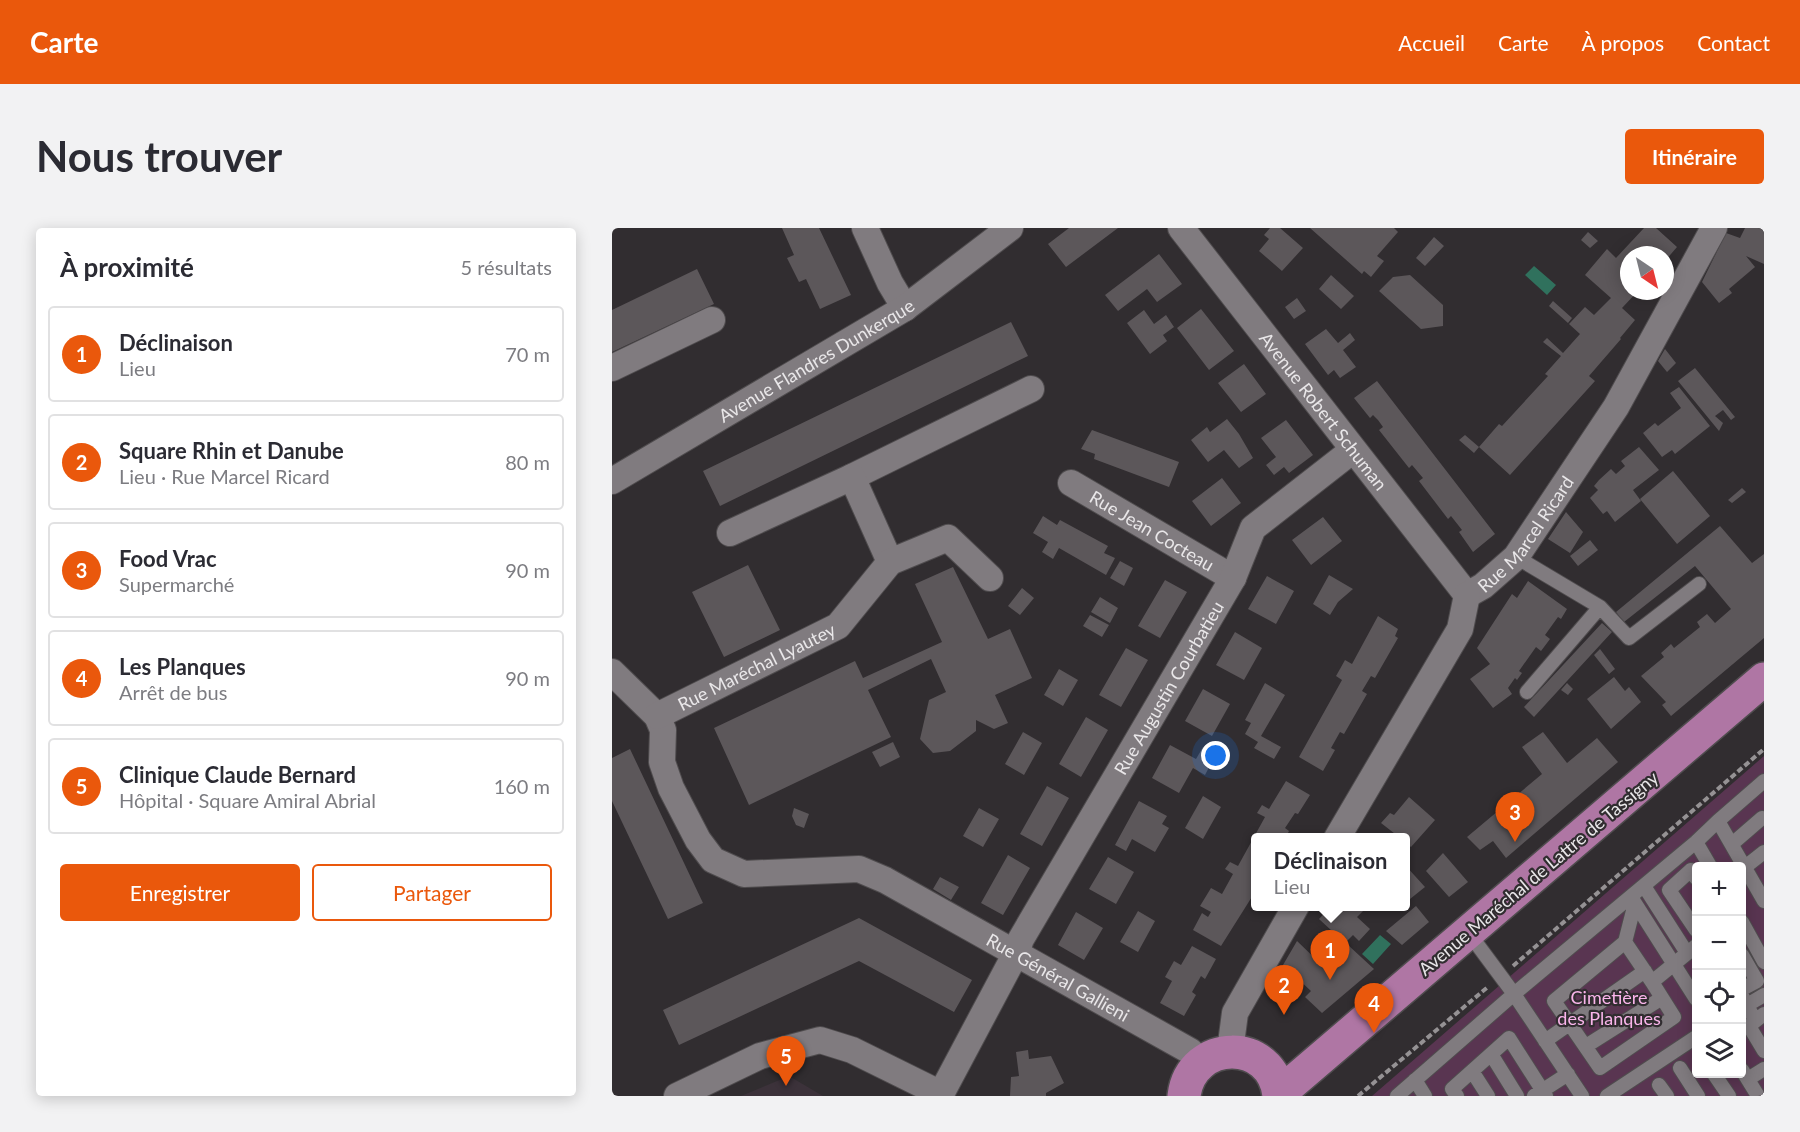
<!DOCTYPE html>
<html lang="fr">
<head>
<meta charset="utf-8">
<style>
	:root { --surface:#fff; --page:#f2f2f3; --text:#2b2b33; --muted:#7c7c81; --line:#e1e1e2; --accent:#ea580c }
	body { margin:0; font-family:Lato,sans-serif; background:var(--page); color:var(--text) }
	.controls { position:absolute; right:18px; bottom:18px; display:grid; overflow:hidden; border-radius:6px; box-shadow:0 3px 15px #0003 }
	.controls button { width:54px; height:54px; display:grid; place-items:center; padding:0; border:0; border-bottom:2px solid var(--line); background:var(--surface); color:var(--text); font:30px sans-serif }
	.compass { position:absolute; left:1008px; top:18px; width:54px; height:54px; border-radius:50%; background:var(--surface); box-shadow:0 3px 15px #0003; rotate:145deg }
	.you { position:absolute; left:604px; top:528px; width:21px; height:21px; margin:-15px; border:4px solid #fff; border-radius:50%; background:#1a73e8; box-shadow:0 0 0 9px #1a73e833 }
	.badge { display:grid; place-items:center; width:39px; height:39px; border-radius:50%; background:var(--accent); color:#fff; font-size:20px; font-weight:700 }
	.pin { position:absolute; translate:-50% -50px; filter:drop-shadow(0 2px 3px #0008) }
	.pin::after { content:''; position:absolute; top:32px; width:21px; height:18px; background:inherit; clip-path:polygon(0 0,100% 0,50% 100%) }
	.popup { position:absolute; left:639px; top:605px; width:159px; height:78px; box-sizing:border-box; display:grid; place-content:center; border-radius:6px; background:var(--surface); filter:drop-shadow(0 2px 4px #0005); font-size:20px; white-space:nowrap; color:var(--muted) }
	.popup b { font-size:22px; color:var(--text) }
	.popup::after { content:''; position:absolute; left:50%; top:100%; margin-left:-12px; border:12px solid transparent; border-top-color:var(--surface) }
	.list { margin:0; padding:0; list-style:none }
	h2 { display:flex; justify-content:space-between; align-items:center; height:78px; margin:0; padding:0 24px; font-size:26px }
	h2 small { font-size:20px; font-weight:400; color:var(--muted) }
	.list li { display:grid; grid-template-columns:39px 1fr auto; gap:18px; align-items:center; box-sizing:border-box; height:96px; margin:0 12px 12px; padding:0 12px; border:2px solid var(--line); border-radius:6px }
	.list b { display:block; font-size:22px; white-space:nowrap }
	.list p { margin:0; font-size:20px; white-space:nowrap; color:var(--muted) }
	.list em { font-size:20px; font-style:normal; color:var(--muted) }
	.actions { display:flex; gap:12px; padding:18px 24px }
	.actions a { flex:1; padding:14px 0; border:2px solid var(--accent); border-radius:6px; text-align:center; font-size:21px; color:var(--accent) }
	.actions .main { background:var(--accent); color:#fff }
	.icon { flex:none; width:33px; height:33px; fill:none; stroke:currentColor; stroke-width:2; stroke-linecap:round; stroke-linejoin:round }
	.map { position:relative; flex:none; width:1152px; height:868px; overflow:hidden; border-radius:6px }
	header { display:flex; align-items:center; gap:36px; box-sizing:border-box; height:84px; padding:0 30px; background:var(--accent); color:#fff }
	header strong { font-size:28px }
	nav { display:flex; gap:33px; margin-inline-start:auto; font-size:21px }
	.intro { display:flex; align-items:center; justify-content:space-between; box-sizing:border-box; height:144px; padding:0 36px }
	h1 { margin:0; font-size:42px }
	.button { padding:15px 27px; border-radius:6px; background:var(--accent); color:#fff; font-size:21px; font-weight:700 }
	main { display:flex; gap:36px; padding:0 36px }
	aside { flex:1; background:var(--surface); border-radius:6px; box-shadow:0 3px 15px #0003 }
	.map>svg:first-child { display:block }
</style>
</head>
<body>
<header>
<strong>Carte</strong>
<nav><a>Accueil</a><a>Carte</a><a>À propos</a><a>Contact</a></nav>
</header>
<div class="intro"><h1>Nous trouver</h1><a class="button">Itinéraire</a></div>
<main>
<aside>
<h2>À proximité<small>5 résultats</small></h2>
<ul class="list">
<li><span class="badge">1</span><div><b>Déclinaison</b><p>Lieu</p></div><em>70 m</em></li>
<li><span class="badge">2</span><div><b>Square Rhin et Danube</b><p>Lieu · Rue Marcel Ricard</p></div><em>80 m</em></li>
<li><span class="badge">3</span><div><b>Food Vrac</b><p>Supermarché</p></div><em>90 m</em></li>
<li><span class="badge">4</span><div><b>Les Planques</b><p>Arrêt de bus</p></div><em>90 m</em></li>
<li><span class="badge">5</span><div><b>Clinique Claude Bernard</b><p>Hôpital · Square Amiral Abrial</p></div><em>160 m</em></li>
</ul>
<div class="actions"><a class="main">Enregistrer</a><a>Partager</a></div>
</aside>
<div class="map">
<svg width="1152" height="868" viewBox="0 0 1152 868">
	<rect width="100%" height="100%" fill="#312d30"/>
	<path fill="#3c323a" d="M177 848 211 868H129Z"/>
	<path fill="#593551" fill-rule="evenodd" d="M1152 528V868H760ZM1084 638H1130V846H1084Z"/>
	<path fill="#30715d" d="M922 38 944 57 935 67 913 47Z
		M768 707 779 716 761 736 750 726Z"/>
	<path fill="#5c575a" d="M170 0H207L239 67 208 81 194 51 187 54 175 30 182 27Z
		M457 0H506L454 39 436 16Z
		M658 0H668L691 20 670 43 647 23 657 11 652 7Z
		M698 0H782L786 4 765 28 772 33 759 49 752 43 750 46Z
		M1032 0H1044L1065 19 1053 33V27H1017V63H1026L1010 80 1023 92 1008 110 1009 111 977 148 983 153 898 247 867 219 862 225 847 212 853 207 867 219 887 196 890 198 936 148 933 146 949 128 931 114 935 110 951 125 968 106 957 96 973 79 982 87 999 70 973 47 995 21 1004 30Z
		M1133 0H1152V36L1134 28 1143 39 1117 61 1120 65 1107 75 1090 54 1114 5 1128 10Z
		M976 4 986 13 978 20 969 12Z
		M822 9 832 18 813 38 804 30Z
		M547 26 570 56 545 74 535 61 506 83 493 67Z
		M85 41 102 76 0 124V82Z
		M719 47 742 68 729 81 707 61Z
		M798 47 831 77V98L809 101 767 63 781 49Z
		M685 70 694 83 682 91 673 79Z
		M941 73 960 90 956 95 937 78Z
		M589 81 622 123 597 142 565 100Z
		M532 82 542 96 554 87 562 99 551 107 555 113 538 126 515 95Z
		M399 94 416 128 108 278 91 243Z
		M714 101 726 115 738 105 743 112 731 122 744 139 728 150 722 142 716 147 693 116Z
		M1053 121 1064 135 1055 144 1046 133Z
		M632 136 654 166 629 184 606 155Z
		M1083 140 1123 189 1119 192 1111 182 1103 188 1111 195 1107 203 1066 153Z
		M765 153 883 306 861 324 847 304 850 302 839 288 836 291 807 253 811 250 800 237 797 240 767 202 771 199 766 192 761 187 758 190 742 170Z
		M1067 159 1098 198 1063 226 1060 222 1050 229 1031 205 1043 195 1046 198 1069 180 1058 165Z
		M615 191 627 206 641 230 627 240 612 222 596 234 579 212 595 199 598 204Z
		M674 192 701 227 677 245 672 239 662 247 654 237 664 229 649 210Z
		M480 202 567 234 557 259 482 231 483 226 469 221Z
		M1027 219 1047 242 1021 262 1029 273 1003 294 995 283 991 286 978 270 986 262 982 258 987 252 999 241 1004 246 1013 238 1009 233Z
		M1061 243 1098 288 1065 316 1028 271Z
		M610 250 629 275 599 298 580 273Z
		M1130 260 1134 264 1120 275 1116 272Z
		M954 284 971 304 958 325 936 311Z
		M431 288 445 297 448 292 496 318 492 325 503 330 494 347 447 320 441 331 430 324 436 314 421 305Z
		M711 289 730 313 699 337 680 312Z
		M1108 298 1140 335 1152 326V410L1059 488 1050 477 1054 474 1029 448 1052 429 1049 425 1059 416 1062 420 1088 399 1085 394 1095 386 1103 395 1119 381 1083 338 1012 394 1004 384Z
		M978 312 986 322 966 338 958 328Z
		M508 333 521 340 512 358 498 350Z
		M136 337 168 402 112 429 80 364Z
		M341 339 376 411 398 401 420 450 383 467 396 495 382 501 364 492V503L338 523 321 525 308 511 317 472 334 464 319 431 256 462 279 509 137 577 102 500 243 433 251 450 330 414 303 356Z
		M717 347 741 361 726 374 718 387 701 376Z
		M655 348 682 363 664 396 636 381Z
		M553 352 575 364 548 410 526 398Z
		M916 353 955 381 949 391 946 389 933 407 938 411 929 423 924 419 907 443 910 445 905 452 903 450 896 460 900 466 881 480 858 451 878 436 865 420 900 366 905 370Z
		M410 360 422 370 408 387 396 378Z
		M488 369 506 380 498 395 479 384Z
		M478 387 497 397 490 409 471 398Z
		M766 388 786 401 783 408 786 410 763 450 759 448 750 463 755 466 732 506 728 504 719 520 723 522 711 543 687 529 730 452 724 448 728 441 733 432 740 436Z
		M990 395 1000 404 922 489 912 479Z
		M623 404 650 420 632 452 604 437Z
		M514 420 536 432 509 479 487 467Z
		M988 421 1003 441 997 446 982 427Z
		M447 441 466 452 451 478 432 467Z
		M1002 449 1013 463 1017 459 1029 474 999 501 975 471Z
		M653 455 673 467 649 508 669 519 662 531 642 520 646 514 633 506 639 495 633 492Z
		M955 455 961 461 956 467 949 462Z
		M591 461 618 476 600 508 573 493Z
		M474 489 496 502 469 549 447 536Z
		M411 504 430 515 412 547 393 536Z
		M931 504 955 535 985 510 1006 534 894 630 881 613 868 622 855 609 930 546 910 519Z
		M281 514 288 529 268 539 260 524Z
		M558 517 584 531 591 519 604 526 593 547 581 540 567 565 540 550Z
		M18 521 91 675 56 691 0 573V530Z
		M674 553 698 567 686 586 683 585 673 600 677 603 674 609 643 610V654L641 657 643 659V664L609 718 581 702 590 685 596 689 599 684 588 678 599 660 610 666 621 646 613 641 618 634 626 638 653 589 645 585 650 577 657 581Z
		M435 558 457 570 430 618 408 606Z
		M591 568 609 579 591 611 573 600Z
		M797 569 823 592 799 619 793 614V609H787L769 595 778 585 782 587Z
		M527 573 555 588 550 596 557 600 543 624 520 611 514 623 503 617Z
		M182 580 197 586 192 600 184 597 180 588Z
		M367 580 387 591 371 619 351 608Z
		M831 625 856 654 837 669 814 643Z
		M396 627 418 640 391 687 369 675Z
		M496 629 522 644 504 676 477 661Z
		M793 637 813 659 793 675Z
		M328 649 347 659 339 672 321 661Z
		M719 678H747L752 682 745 689 758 701 747 713 741 707 733 715 707 691Z
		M804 678 817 694 790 717 774 703Z
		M526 683 543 693 526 724 508 714Z
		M464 684 491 700 472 732 446 717Z
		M247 690 360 752 342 784 247 733 67 817 51 782Z
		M685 713 713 740 736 717 762 741 710 785 693 769 699 763 671 737Z
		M580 718 604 731 593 751 589 748 580 764 584 767 572 788 548 775 560 753 553 749 562 733 569 737Z
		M416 822 417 831 439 828 452 855 434 865V868H398L399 849 407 848 404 824Z"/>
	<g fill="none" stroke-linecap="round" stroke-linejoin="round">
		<g stroke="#4f4c4e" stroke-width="16">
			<path id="lane" d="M904 329 988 379 1017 410 1087 356
				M915 464 988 379
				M1152 553 1106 593 1152 673
				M1084 614 1098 638
				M1120 616 1150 590
				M1133 639 1152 624
				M1084 650 1079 642 1057 662 1084 702
				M1032 658 1075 725
				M1021 672 1084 771
				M1023 675 1013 714 1040 754 1084 718
				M1130 694 1152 734
				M856 704 902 766 970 868
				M1013 714 942 773 988 840 1062 789 1040 754
				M1130 727 1145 753 1130 761
				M1130 768 1143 792
				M1130 780 1152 767
				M1152 786 1137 798 1152 823
				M933 813 1033 743
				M974 818 1050 770
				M879 826 905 868
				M1068 840 1086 868
				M1130 842 1146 868
				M860 843 876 868
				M1102 846 1117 868
				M1136 851 1152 841
				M803 852 813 868
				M1047 857 1055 868
				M785 868 902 766 1084 614 1106 593
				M845 868 840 861 897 810 934 868
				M922 868 956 846
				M995 868 1084 809"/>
		</g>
		<g stroke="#4f4c4e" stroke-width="28">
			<g id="street">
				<path d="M253 0 278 55 293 80"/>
				<path id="s1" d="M569 0 855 367"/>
				<path d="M0 140 100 92"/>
				<path d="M240 249 419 161"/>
				<path id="s2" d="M0 253 293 80 398 0"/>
				<path id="s3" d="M459 255 621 350"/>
				<path d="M118 305 240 249 278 334"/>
				<path id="s4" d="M855 367 871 358 904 329 1004 179 1102 0"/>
				<path id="s5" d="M0 444 45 488 51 502 50 534 59 560 86 612 101 632 132 646 247 641 273 652 578 823 589 834"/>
				<path id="s6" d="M45 488 226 398 278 334 336 310 378 350"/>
				<path d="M725 610 848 401 855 367"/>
				<path d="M618 823 623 785 684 678"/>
				<path id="s7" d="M65 868 148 828 208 812 240 822 329 866 404 725 409 711 621 350 641 300 741 222"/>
			</g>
		</g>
		<g stroke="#4f4c4e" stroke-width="36">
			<path id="primary" d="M667 866 1152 451
				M572 868C579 810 661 809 667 868"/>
		</g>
		<path stroke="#959294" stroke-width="4" stroke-dasharray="6 3" stroke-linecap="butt" d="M901 738 1152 521
			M746 868 877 758"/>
		<use href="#lane" stroke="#807b7f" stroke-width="14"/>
		<use href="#street" stroke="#807b7f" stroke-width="26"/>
		<use href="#primary" stroke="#af76a4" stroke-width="33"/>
	</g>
	<g text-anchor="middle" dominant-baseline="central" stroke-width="4.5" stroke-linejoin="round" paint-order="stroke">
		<g font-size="18" fill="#e9e7e9" stroke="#312d30">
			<text stroke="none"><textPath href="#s2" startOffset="237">Avenue Flandres Dunkerque</textPath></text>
			<text stroke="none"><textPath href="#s1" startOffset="232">Avenue Robert Schuman</textPath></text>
			<text stroke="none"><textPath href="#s3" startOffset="94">Rue Jean Cocteau</textPath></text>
			<text stroke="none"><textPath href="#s4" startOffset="86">Rue Marcel Ricard</textPath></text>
			<text stroke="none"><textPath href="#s6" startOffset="111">Rue Maréchal Lyautey</textPath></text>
			<text stroke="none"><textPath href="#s7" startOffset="753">Rue Augustin Courbatieu</textPath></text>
			<text transform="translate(926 645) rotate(-40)">Avenue Maréchal de Lattre de Tassigny</text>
			<text stroke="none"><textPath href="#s5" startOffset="597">Rue Général Gallieni</textPath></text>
		</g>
		<g font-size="18" fill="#fab5eb" stroke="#312d30">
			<text x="997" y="769">Cimetière<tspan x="997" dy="21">des Planques</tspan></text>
		</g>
	</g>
</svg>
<div class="controls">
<button>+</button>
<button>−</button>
<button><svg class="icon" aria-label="locate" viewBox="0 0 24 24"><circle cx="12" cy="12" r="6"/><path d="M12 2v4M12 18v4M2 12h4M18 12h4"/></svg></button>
<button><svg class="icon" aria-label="layers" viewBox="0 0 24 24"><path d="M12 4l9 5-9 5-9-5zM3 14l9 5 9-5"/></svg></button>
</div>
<svg class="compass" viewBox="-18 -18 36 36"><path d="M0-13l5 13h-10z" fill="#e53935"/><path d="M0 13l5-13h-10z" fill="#7c7c81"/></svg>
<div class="you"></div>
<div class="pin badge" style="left:718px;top:752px">1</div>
<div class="popup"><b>Déclinaison</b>Lieu</div>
<div class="pin badge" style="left:672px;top:787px">2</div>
<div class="pin badge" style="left:903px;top:614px">3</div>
<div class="pin badge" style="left:762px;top:805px">4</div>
<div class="pin badge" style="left:174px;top:858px">5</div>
</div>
</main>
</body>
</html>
